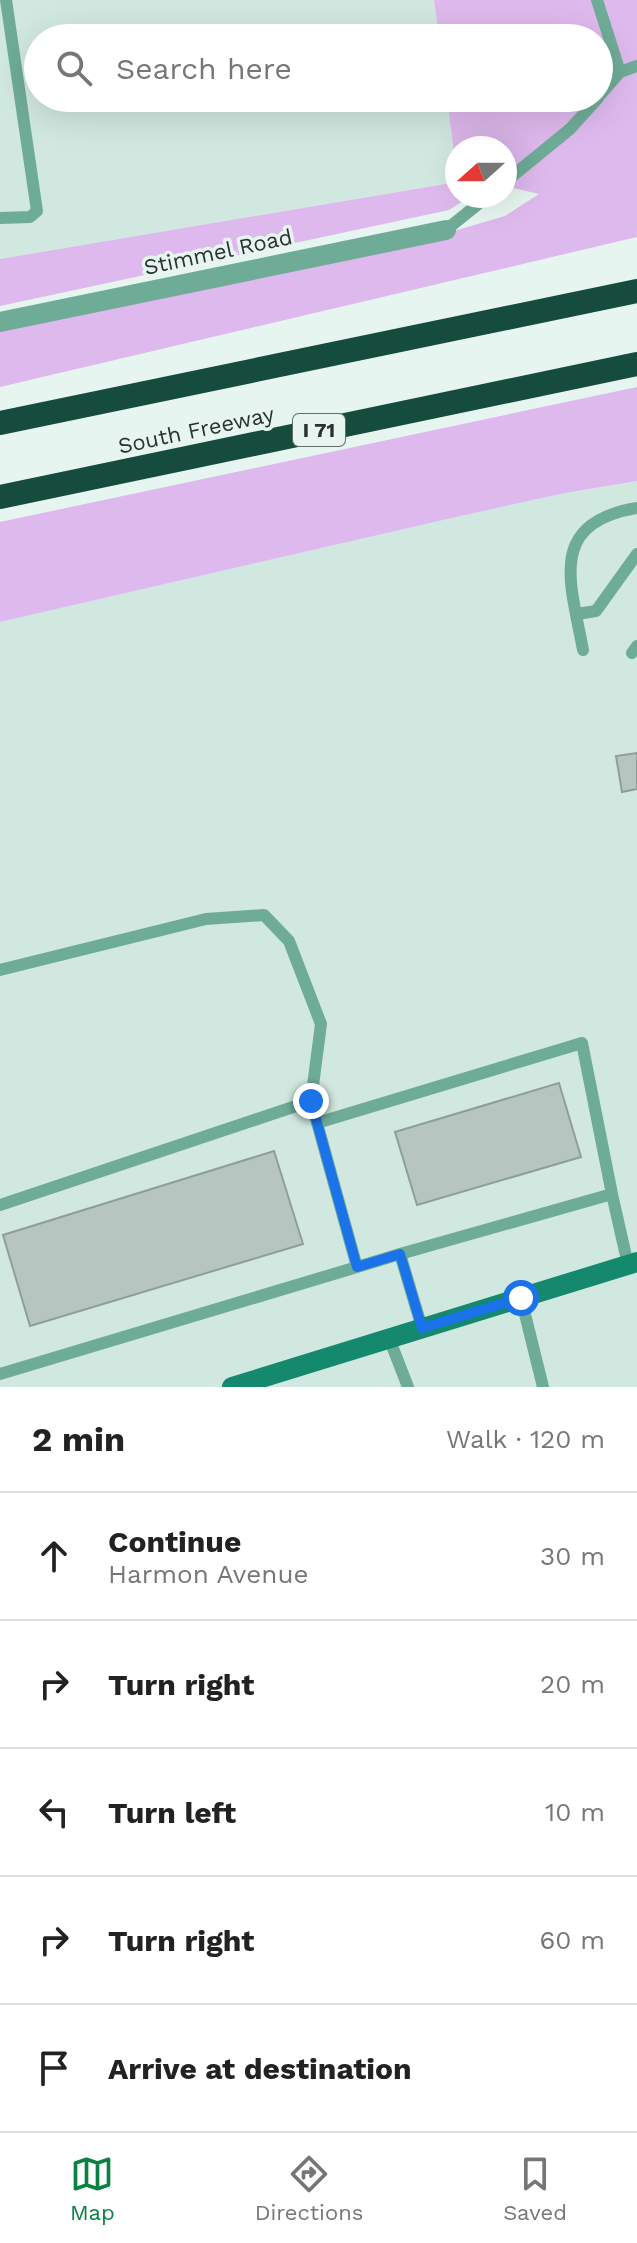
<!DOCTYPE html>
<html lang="en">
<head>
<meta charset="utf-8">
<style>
	:root { --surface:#fff; --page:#f2f2f2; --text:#222; --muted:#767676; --line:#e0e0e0; --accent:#0b8043 }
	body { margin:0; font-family:"Work Sans",sans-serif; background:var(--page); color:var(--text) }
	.compass { position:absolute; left:445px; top:136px; width:72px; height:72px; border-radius:50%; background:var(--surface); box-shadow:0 8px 32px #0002; rotate:249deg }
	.stop { position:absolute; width:24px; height:24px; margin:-18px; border:6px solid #1a73e8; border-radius:50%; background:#fff }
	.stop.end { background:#1a73e8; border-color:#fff; box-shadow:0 2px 8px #0008 }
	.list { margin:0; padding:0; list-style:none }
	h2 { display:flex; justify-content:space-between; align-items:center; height:104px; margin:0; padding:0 32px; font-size:34px }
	h2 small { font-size:26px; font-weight:400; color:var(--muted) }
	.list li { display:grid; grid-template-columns:52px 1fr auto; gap:24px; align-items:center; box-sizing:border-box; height:128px; padding:0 32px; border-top:2px solid var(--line) }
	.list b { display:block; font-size:30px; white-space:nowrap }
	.list p { margin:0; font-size:26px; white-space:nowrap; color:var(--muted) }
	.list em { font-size:26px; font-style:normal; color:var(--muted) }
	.icon { flex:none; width:44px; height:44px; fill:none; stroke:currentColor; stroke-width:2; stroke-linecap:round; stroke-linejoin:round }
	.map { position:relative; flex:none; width:637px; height:1387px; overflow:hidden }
	.search { position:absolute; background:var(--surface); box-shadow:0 8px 32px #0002; left:24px; right:24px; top:24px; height:88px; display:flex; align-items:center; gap:20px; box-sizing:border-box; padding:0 28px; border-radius:44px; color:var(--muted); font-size:30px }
	.sheet { height:744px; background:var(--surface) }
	nav { display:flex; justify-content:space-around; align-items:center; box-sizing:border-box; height:112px; border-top:2px solid var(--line); background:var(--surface); font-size:22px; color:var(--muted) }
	nav a { display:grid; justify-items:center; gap:4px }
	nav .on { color:var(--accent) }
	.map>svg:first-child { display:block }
</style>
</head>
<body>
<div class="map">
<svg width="637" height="1387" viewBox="0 0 637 1387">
	<rect width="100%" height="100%" fill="#e6f5ef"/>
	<path fill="#d1e8e0" d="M0 0H434L439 38H38V98H447L457 182 0 259Z
		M637 481V1387H0V622L452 518 565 493Z"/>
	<path fill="#deb9ed" d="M434 0H637V237L0 387V324L406 245 505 216 539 194 505 186V148H457V178L447 98H599V38H439Z
		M457 182V196H471L449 210 0 306V259Z
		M637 387V481L565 493 452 518 0 622V522Z"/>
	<path fill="#b6c5bf" stroke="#909e98" stroke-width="2" d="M637 753V789L622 792 616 756Z
		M559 1083 581 1157 417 1205 395 1132Z
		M274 1151 303 1244 30 1326 3 1235Z"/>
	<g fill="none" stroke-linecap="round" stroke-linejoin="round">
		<path stroke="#6fac97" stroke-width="12" d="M597 0 620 72
			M599 96 620 72 637 66
			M505 182 570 129 598 98
			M0 218 30 217 37 211 6 0
			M446 230 488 196
			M577 614 596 611 637 554
			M583 650C571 584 546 523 637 508
			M632 653 637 646
			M0 970 206 919 264 915 289 941 321 1024 311 1101
			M317 1123 582 1043 612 1194
			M0 1205 311 1101 357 1267 0 1374
			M357 1267 400 1254
			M521 1298 543 1387
			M422 1328 400 1254 612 1194 628 1265
			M389 1338 408 1387"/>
		<path stroke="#6fac97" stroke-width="20" d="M0 322 446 230"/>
		<path stroke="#14896d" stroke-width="20" d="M232 1387 637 1262"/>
		<path stroke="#164c3d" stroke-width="24" d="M0 423 637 291
			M0 497 637 364"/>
	</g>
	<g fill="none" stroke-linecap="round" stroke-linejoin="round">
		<path stroke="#1a73e8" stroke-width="10" d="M311 1101 357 1267 400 1254 422 1328 521 1298"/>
	</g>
	<g text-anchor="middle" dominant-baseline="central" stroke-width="7" stroke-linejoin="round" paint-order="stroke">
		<rect fill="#e6f5ef" stroke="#636c69" stroke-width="2" x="293" y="414" width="52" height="32" rx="6"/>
		<g font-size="20" font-weight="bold" fill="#2b312f">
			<text x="319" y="430">I 71</text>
		</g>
		<g font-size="22" fill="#2b312f" stroke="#e6f5ef">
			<text transform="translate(218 252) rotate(-12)">Stimmel Road</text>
			<text transform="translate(196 430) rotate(-12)">South Freeway</text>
		</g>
	</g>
</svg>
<svg class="compass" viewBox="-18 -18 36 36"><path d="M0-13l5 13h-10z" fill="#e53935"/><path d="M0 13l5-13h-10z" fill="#767676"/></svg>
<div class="stop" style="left:521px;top:1298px"></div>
<div class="stop end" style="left:311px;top:1101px"></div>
<div class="search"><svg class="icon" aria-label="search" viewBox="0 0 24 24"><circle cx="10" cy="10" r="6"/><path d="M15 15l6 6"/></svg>Search here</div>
</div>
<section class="sheet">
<h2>2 min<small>Walk · 120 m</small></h2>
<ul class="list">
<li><svg class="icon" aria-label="ahead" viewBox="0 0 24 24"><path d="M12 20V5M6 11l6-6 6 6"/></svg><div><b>Continue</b><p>Harmon Avenue</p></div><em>30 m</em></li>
<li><svg class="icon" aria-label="right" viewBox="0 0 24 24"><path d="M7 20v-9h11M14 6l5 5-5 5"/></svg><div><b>Turn right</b></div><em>20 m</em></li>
<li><svg class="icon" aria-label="left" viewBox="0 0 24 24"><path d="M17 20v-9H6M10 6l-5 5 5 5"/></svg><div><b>Turn left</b></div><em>10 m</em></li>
<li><svg class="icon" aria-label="right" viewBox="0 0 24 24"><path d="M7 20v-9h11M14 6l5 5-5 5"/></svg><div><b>Turn right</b></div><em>60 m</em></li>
<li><svg class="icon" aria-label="arrive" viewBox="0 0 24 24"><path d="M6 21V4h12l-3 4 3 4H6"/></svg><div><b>Arrive at destination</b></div></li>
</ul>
</section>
<nav>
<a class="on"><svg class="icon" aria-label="map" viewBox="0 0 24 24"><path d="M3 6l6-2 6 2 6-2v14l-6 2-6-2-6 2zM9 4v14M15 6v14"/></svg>Map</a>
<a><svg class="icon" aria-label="directions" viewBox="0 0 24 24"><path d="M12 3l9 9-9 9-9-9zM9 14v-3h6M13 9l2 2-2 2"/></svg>Directions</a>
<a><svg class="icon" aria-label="saved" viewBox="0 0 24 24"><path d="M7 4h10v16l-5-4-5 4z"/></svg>Saved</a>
</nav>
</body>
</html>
